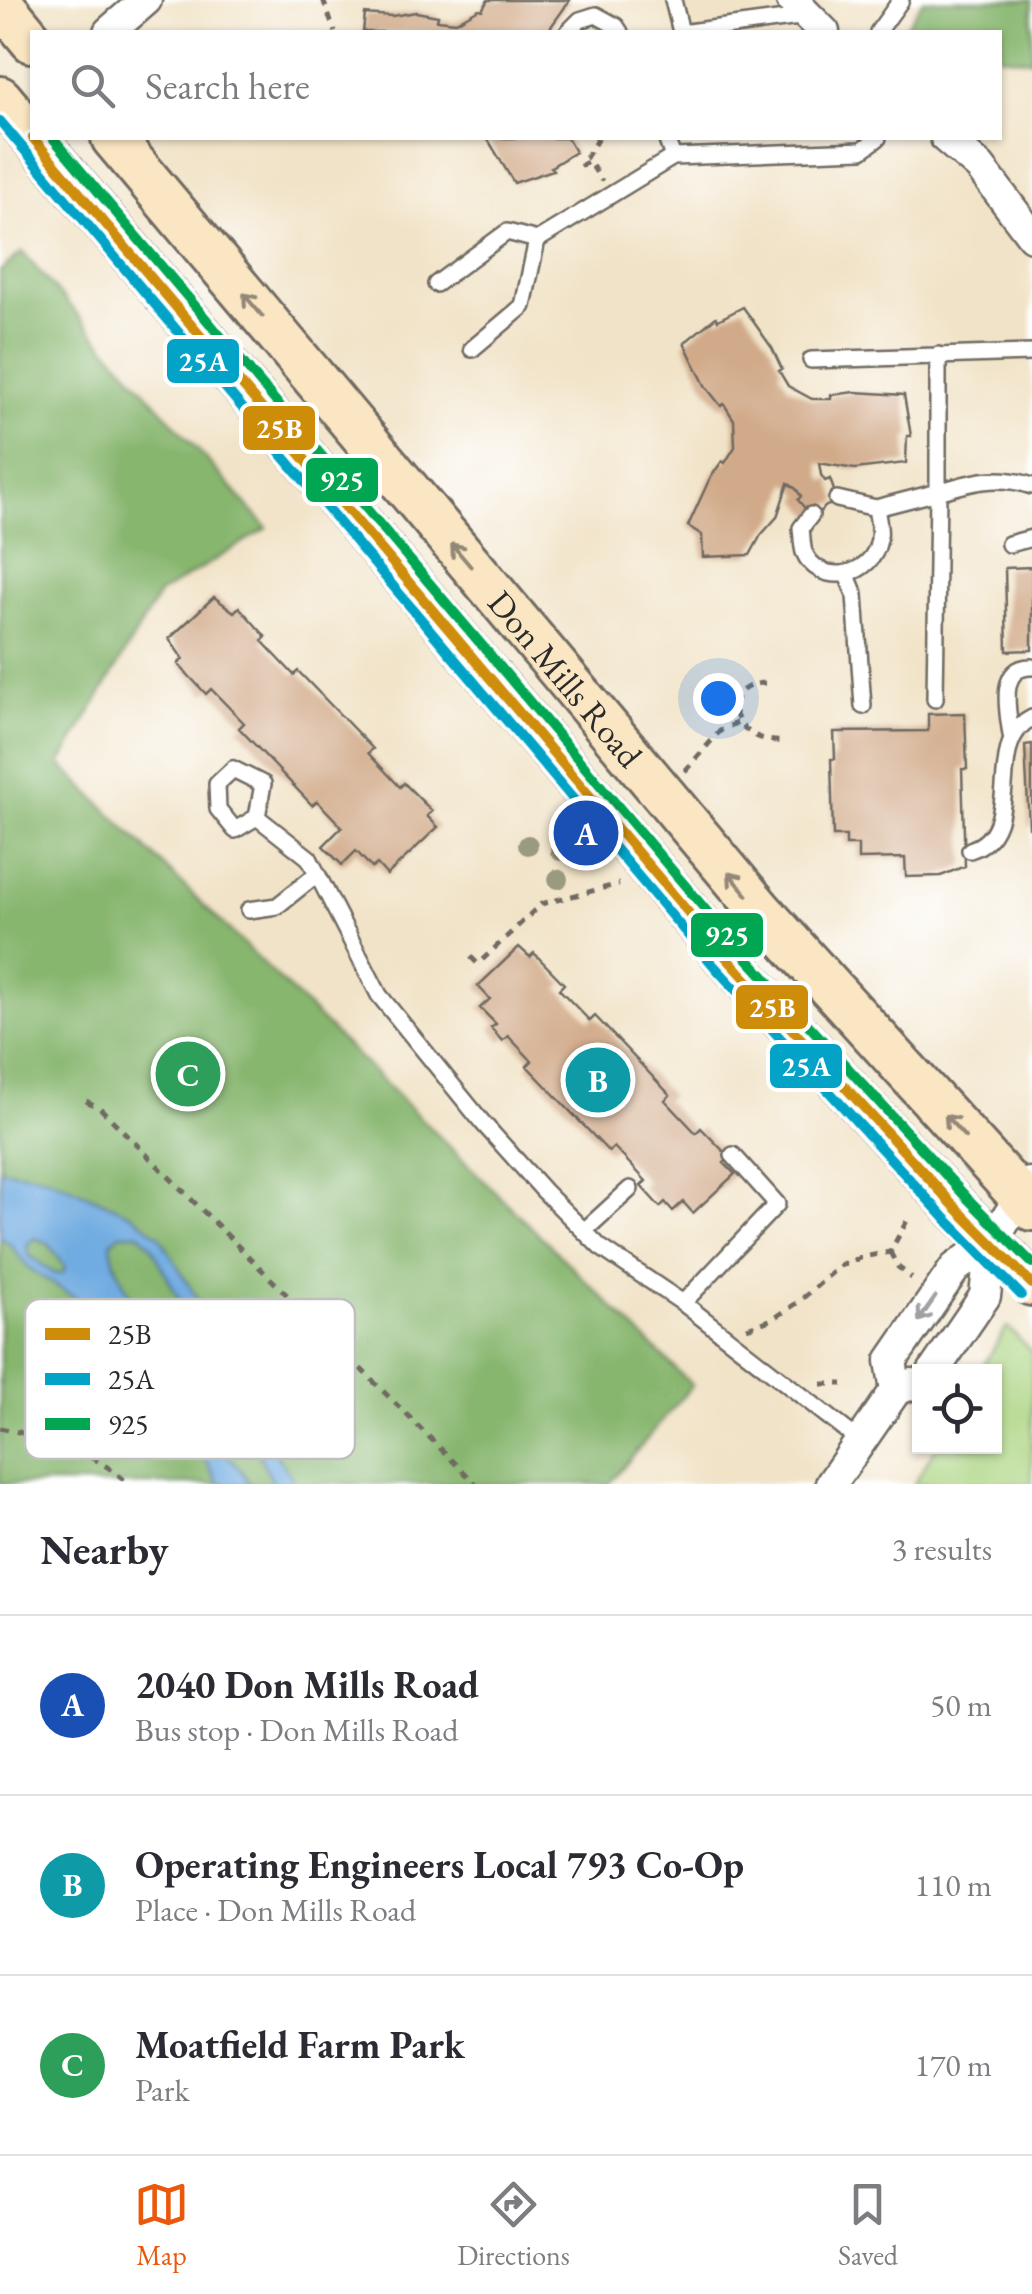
<!DOCTYPE html>
<html lang="en">
<head>
<meta charset="utf-8">
<style>
	:root { --surface:#fff; --page:#f7f7f7; --text:#2b2b33; --muted:#7c7c81; --line:#e1e1e2; --accent:#ea580c }
	body { margin:0; font-family:"EB Garamond",serif; background:var(--page); color:var(--text) }
	.controls { position:absolute; right:30px; bottom:30px; display:grid; overflow:hidden; border-radius:0px; box-shadow:0 2px 8px #0004 }
	.controls button { width:90px; height:90px; display:grid; place-items:center; padding:0; border:0; border-bottom:2px solid var(--line); background:var(--surface); color:var(--text); font:50px sans-serif }
	.you { position:absolute; left:718px; top:698px; width:35px; height:35px; margin:-25px; border:8px solid #fff; border-radius:50%; background:#1a73e8; box-shadow:0 0 0 15px #1a73e833 }
	.badge { display:grid; place-items:center; width:65px; height:65px; border-radius:50%; background:var(--accent); color:#fff; font-size:32px; font-weight:700 }
	.pin { position:absolute; translate:-50% -50%; border:5px solid #fff; box-shadow:0 2px 10px #0006 }
	.list { margin:0; padding:0; list-style:none }
	h2 { display:flex; justify-content:space-between; align-items:center; height:130px; margin:0; padding:0 40px; font-size:42px }
	h2 small { font-size:32px; font-weight:400; color:var(--muted) }
	.list li { display:grid; grid-template-columns:65px 1fr auto; gap:30px; align-items:center; box-sizing:border-box; height:180px; padding:0 40px; border-top:2px solid var(--line) }
	.list b { display:block; font-size:38px; white-space:nowrap }
	.list p { margin:0; font-size:32px; white-space:nowrap; color:var(--muted) }
	.list em { font-size:32px; font-style:normal; color:var(--muted) }
	.icon { flex:none; width:55px; height:55px; fill:none; stroke:currentColor; stroke-width:2; stroke-linecap:round; stroke-linejoin:round }
	.map { position:relative; flex:none; width:1032px; height:1484px; overflow:hidden }
	.search { position:absolute; background:var(--surface); box-shadow:0 2px 8px #0004; left:30px; right:30px; top:30px; height:110px; display:flex; align-items:center; gap:25px; box-sizing:border-box; padding:0 35px; border-radius:0px; color:var(--muted); font-size:38px }
	.sheet { height:670px; background:var(--surface) }
	nav { display:flex; justify-content:space-around; align-items:center; box-sizing:border-box; height:140px; border-top:2px solid var(--line); background:var(--surface); font-size:28px; color:var(--muted) }
	nav a { display:grid; justify-items:center; gap:5px }
	nav .on { color:var(--accent) }
	.map>svg:first-child { display:block }
</style>
</head>
<body>
<div class="map">
<svg width="1032" height="1484" viewBox="0 0 1032 1484">
	<rect width="100%" height="100%" fill="#fff"/>
	<filter id="ink" filterUnits="userSpaceOnUse"><feTurbulence type="fractalNoise" baseFrequency=".01" numOctaves="2"/><feDisplacementMap in="SourceGraphic" scale="20" xChannelSelector="R" yChannelSelector="G"/><feConvolveMatrix kernelMatrix="1 2 1 2 8 2 1 2 1" color-interpolation-filters="sRGB"/></filter>
	<filter id="wash" filterUnits="userSpaceOnUse"><feTurbulence type="fractalNoise" baseFrequency=".0048" numOctaves="4" result="noise"/><feDisplacementMap in="SourceGraphic" scale="40" xChannelSelector="R" yChannelSelector="G"/><feGaussianBlur stdDeviation="2.25" result="paint"/><feColorMatrix in="noise" values="0 0 0 0 0 0 0 0 0 0 0 0 0 0 0 0 0 1.4 0 .05"/><feComposite in="paint" operator="in"/></filter>
	<g filter="url(#wash)">
		<rect width="100%" height="100%" fill="#f1e3c7"/>
		<path fill="#aad480" stroke="#6a8056" stroke-width="2.5" d="M1007 1327 1032 1352V1484H914L936 1447 994 1446V1372L980 1371Z"/>
		<path fill="#87b66e" stroke="#59704c" stroke-width="2.5" d="M923 0H1032V60L1000 56V32H910L906 27Z
			M22 252 267 528 159 594 60 764 692 1385 609 1484H0V271Z"/>
		<path fill="#6fabe1" stroke="#4d6b86" stroke-width="2.5" fill-rule="evenodd" d="M0 1169 48 1177 131 1214 160 1236 201 1306 258 1425 295 1484H274L151 1245 139 1234H120L111 1242C113 1285 159 1335 181 1372 193 1392 200 1415 212 1435 223 1453 240 1466 250 1484H219C194 1440 154 1359 116 1327 90 1306 60 1289 32 1270 18 1260 15 1244 0 1238ZM35 1238 49 1244 65 1267 63 1273 55 1274 29 1255 27 1244Z"/>
		<g id="blocks">
			<path fill="#d1aa89" d="M488 0H570L548 31 544 29 542 32H363L365 14 392 16 416 12 438 16 437 20 456 22 479 9 482 10Z
				M487 138H567L575 152 551 167 553 170 514 183Z
				M743 307 772 348 782 369 779 371 788 386 812 399H831V395L855 392 904 395 911 436H907L906 463 855 469 819 463 821 475 825 481 830 479 838 502 826 506 813 518 798 500 801 496 796 489 788 483 777 517 761 535 750 555 703 557 702 535 688 526 709 480 722 461 725 463 735 447 734 420 724 404 721 406 706 387 684 343 716 317 718 320Z
				M1032 567V650L1007 651 1005 568Z
				M214 597 234 612 239 607 266 637 262 641 294 675 298 671 373 749 368 753 400 787 404 783 432 811 427 816 438 827 387 875 377 864 372 868 356 851 342 865 323 846 342 827 317 801 312 805 239 728 244 723 211 689 206 694 178 664 183 659 169 639Z
				M965 713 967 769H962L965 866 941 876 906 877 905 858 858 859V845H846V836H833L831 759H835L834 732 928 731V714Z
				M1032 744V827H1029L1025 745Z
				M519 947 530 957 534 953 564 984 559 989 590 1021 595 1016 670 1095 665 1100 696 1133 701 1128 730 1158 724 1163 735 1174 693 1213 683 1202 673 1211 665 1202 660 1207 641 1186 646 1181 614 1147 609 1152 527 1066 532 1061 508 1036 502 1041 491 1028 496 1024 480 1008 490 999 478 986Z"/>
		</g>
	</g>
	<g filter="url(#ink)">
		<use href="#blocks" fill-opacity="0" stroke="#706b62" stroke-width="2.5"/>
		<g fill="none" stroke-linecap="round" stroke-linejoin="round">
			<g stroke="#706b62" stroke-width="20">
				<path id="lane" d="M673 0 681 32
					M568 32 580 20 596 15 616 26 620 32
					M688 32 807 16
					M878 32 901 0
					M666 138 673 157
					M436 284 507 232 537 240 673 157 862 150 878 138
					M472 349 523 306 537 240
					M938 355V492C971 482 998 474 1032 486
					M811 360 1032 353
					M837 499 876 508 938 492 935 699
					M811 515 801 528C802 535 802 546 804 552 818 585 866 579 877 547 882 534 878 521 876 508
					M1009 544 1032 538
					M847 575 855 595 863 706
					M1011 735C1008 712 997 666 1032 667
					M257 817 235 830 218 809 217 784 233 769 263 784 257 817 309 858 379 995 482 1122 544 1191 600 1247 683 1303 861 1442
					M970 850C1028 832 982 743 1032 718
					M249 910 277 906 317 874
					M584 1231 630 1189
					M683 1303 777 1204 733 1155"/>
			</g>
			<g stroke="#706b62" stroke-width="35">
				<path id="street" d="M792 0 824 32
					M109 32 146 0
					M946 138 980 167 1032 236
					M933 1372 985 1296 991 1242
					M896 1390 891 1361 955 1268 991 1242 1030 1183
					M831 1484 896 1390 912 1384"/>
			</g>
			<g stroke="#706b62" stroke-width="48">
				<g id="secondary">
					<path d="M0 2 32 41"/>
					<path d="M0 98 726 957 956 1208 1032 1284"/>
					<path id="s1" d="M113 138 762 912 1032 1209"/>
				</g>
			</g>
			<path stroke="#706b62" stroke-width="5" stroke-dasharray="8 8" stroke-linecap="butt" d="M323 0 335 32
				M598 138 586 158 580 162 582 165 589 161 602 181
				M765 683C715 685 731 745 785 741
				M685 771 720 731 738 722
				M471 957 478 964 541 904 619 884
				M86 1101 100 1108 476 1484
				M890 1252 898 1267 912 1278
				M747 1328 773 1319 797 1303 840 1266 863 1257 890 1252 909 1217
				M822 1384H843
				M0 1428C48 1438 92 1450 129 1484"/>
			<use href="#lane" stroke="#fff" stroke-width="15"/>
			<use href="#street" stroke="#fff" stroke-width="30"/>
			<use href="#secondary" stroke="#fbe6c3" stroke-width="42"/>
			<g stroke="#fff" stroke-width="18">
				<path id="bus-1" d="M33 138 726 957 956 1208 1032 1284"/>
			</g>
			<g stroke="#fff" stroke-width="18">
				<path id="bus-2" d="M0 121 715 967 945 1218 1021 1295"/>
			</g>
			<g stroke="#fff" stroke-width="18">
				<path id="bus-3" d="M53 138 737 947 967 1198 1032 1263"/>
			</g>
			<use href="#bus-1" stroke="#ce8d09" stroke-width="10"/>
			<use href="#bus-2" stroke="#02a3c6" stroke-width="10"/>
			<use href="#bus-3" stroke="#00a651" stroke-width="10"/>
		</g>
		<g fill="#999a7f">
			<circle cx="528" cy="845" r="10"/>
			<circle cx="560" cy="851" r="10"/>
			<circle cx="558" cy="879" r="10"/>
		</g>
		<defs><path id="oneway-shaft" d="M-6 0H5M1.5-3L5.5 0L1.5 3" fill="none" stroke-width="1.6" stroke-linecap="round" stroke-linejoin="round" transform="scale(2.5)"/></defs>
		<g stroke="#938877">
			<use href="#oneway-shaft" transform="translate(253 305) rotate(-130)"/>
			<use href="#oneway-shaft" transform="translate(461 555) rotate(-130)"/>
			<use href="#oneway-shaft" transform="translate(738 884) rotate(-130)"/>
			<use href="#oneway-shaft" transform="translate(955 1126) rotate(-132)"/>
		</g>
		<use stroke="#a0a0a0" href="#oneway-shaft" transform="translate(927 1309) rotate(125)"/>
	</g>
	<g text-anchor="middle" dominant-baseline="central" stroke-width="8" stroke-linejoin="round" paint-order="stroke">
		<g font-size="35" fill="#2b2b2b" stroke="#fff">
			<text stroke="none"><textPath href="#s1" startOffset="705">Don Mills Road</textPath></text>
		</g>
	</g>
	<rect x="25" y="1299" width="330" height="160" rx="15" fill="#fff" stroke="#bfbfbf" stroke-width="2.5"/>
	<rect x="45" y="1328" width="45" height="12" fill="#ce8d09"/>
	<rect x="45" y="1373" width="45" height="12" fill="#02a3c6"/>
	<rect x="45" y="1418" width="45" height="12" fill="#00a651"/>
	<g font-size="28" fill="#2b2b2b">
		<text x="108" y="1344">25B</text>
		<text x="108" y="1389">25A</text>
		<text x="108" y="1434">925</text>
	</g>
	<g stroke="#fff" stroke-width="4">
		<rect x="165" y="337" width="76" height="48" rx="10" fill="#02a3c6"/>
		<rect x="241" y="404" width="76" height="48" rx="10" fill="#ce8d09"/>
		<rect x="304" y="456" width="76" height="48" rx="10" fill="#00a651"/>
		<rect x="689" y="911" width="76" height="48" rx="10" fill="#00a651"/>
		<rect x="734" y="983" width="76" height="48" rx="10" fill="#ce8d09"/>
		<rect x="768" y="1042" width="76" height="48" rx="10" fill="#02a3c6"/>
	</g>
	<g font-size="28" text-anchor="middle" font-weight="bold" fill="#fff">
		<text x="203" y="371">25A</text>
		<text x="279" y="438">25B</text>
		<text x="342" y="490">925</text>
		<text x="727" y="945">925</text>
		<text x="772" y="1017">25B</text>
		<text x="806" y="1076">25A</text>
	</g>
</svg>
<div class="controls">
<button><svg class="icon" aria-label="locate" viewBox="0 0 24 24"><circle cx="12" cy="12" r="6"/><path d="M12 2v4M12 18v4M2 12h4M18 12h4"/></svg></button>
</div>
<div class="you"></div>
<div class="pin badge" style="left:586px;top:833px;background:#1a4fb4">A</div>
<div class="pin badge" style="left:598px;top:1080px;background:#0f9aa8">B</div>
<div class="pin badge" style="left:188px;top:1074px;background:#2e9e5b">C</div>
<div class="search"><svg class="icon" aria-label="search" viewBox="0 0 24 24"><circle cx="10" cy="10" r="6"/><path d="M15 15l6 6"/></svg>Search here</div>
</div>
<section class="sheet">
<h2>Nearby<small>3 results</small></h2>
<ul class="list">
<li><span class="badge" style="background:#1a4fb4">A</span><div><b>2040 Don Mills Road</b><p>Bus stop · Don Mills Road</p></div><em>50 m</em></li>
<li><span class="badge" style="background:#0f9aa8">B</span><div><b>Operating Engineers Local 793 Co-Op</b><p>Place · Don Mills Road</p></div><em>110 m</em></li>
<li><span class="badge" style="background:#2e9e5b">C</span><div><b>Moatfield Farm Park</b><p>Park</p></div><em>170 m</em></li>
</ul>
</section>
<nav>
<a class="on"><svg class="icon" aria-label="map" viewBox="0 0 24 24"><path d="M3 6l6-2 6 2 6-2v14l-6 2-6-2-6 2zM9 4v14M15 6v14"/></svg>Map</a>
<a><svg class="icon" aria-label="directions" viewBox="0 0 24 24"><path d="M12 3l9 9-9 9-9-9zM9 14v-3h6M13 9l2 2-2 2"/></svg>Directions</a>
<a><svg class="icon" aria-label="saved" viewBox="0 0 24 24"><path d="M7 4h10v16l-5-4-5 4z"/></svg>Saved</a>
</nav>
</body>
</html>
